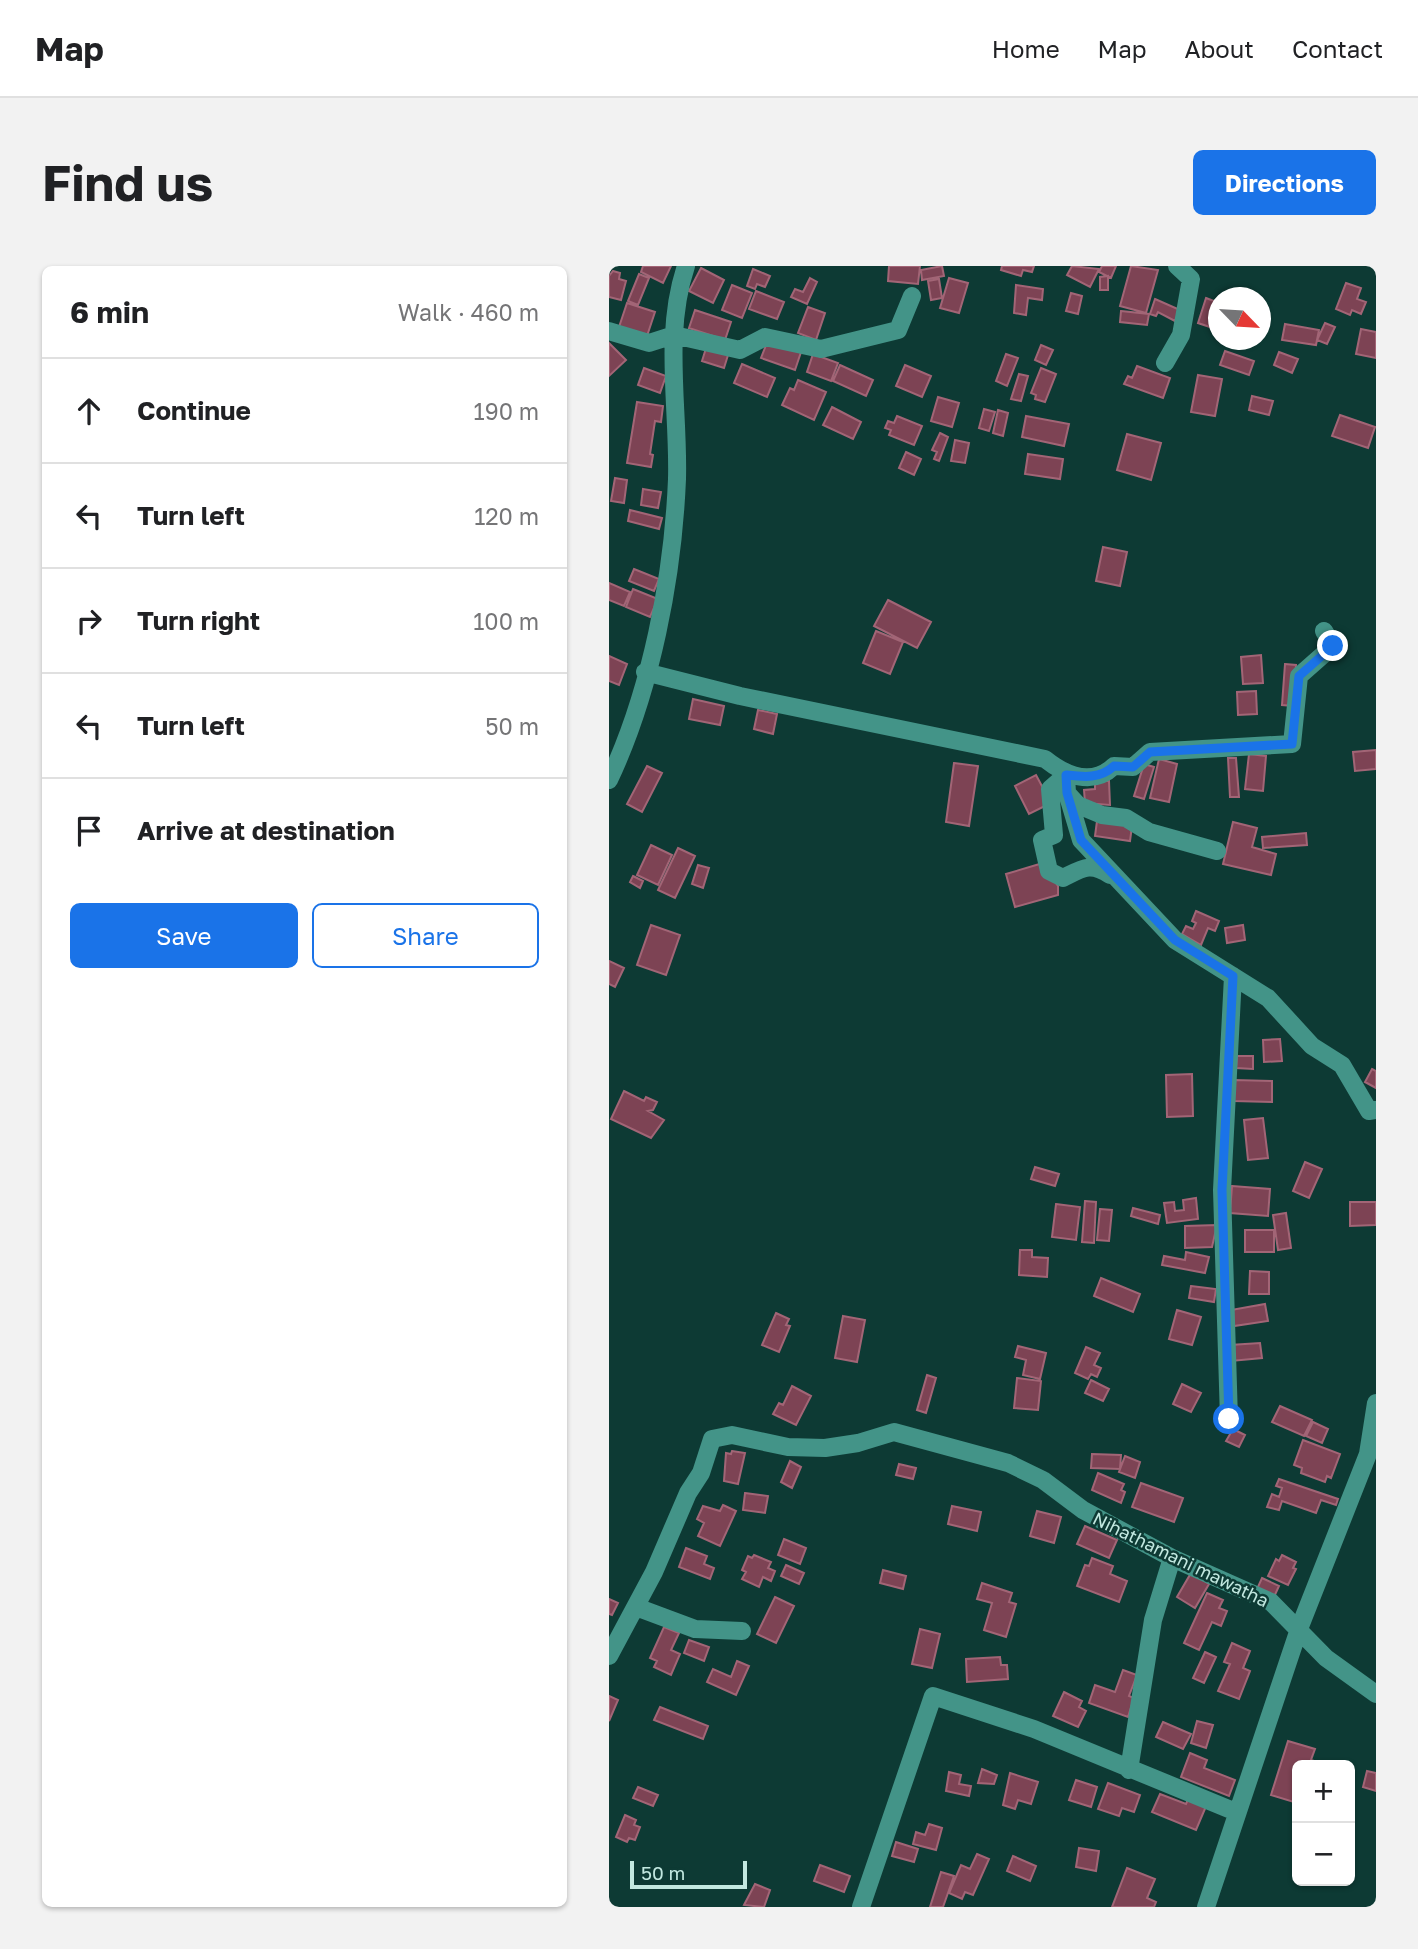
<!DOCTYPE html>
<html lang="en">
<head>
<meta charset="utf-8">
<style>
	:root { --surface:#fff; --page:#f2f2f2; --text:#202124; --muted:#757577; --line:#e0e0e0; --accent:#1a73e8 }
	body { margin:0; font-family:"Golos Text",sans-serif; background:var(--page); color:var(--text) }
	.controls { position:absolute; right:21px; bottom:21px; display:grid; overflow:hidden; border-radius:10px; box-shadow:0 2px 5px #0004 }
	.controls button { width:63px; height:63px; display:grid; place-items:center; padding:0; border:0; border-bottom:2px solid var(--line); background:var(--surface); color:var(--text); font:35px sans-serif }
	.compass { position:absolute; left:599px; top:21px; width:63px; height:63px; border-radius:50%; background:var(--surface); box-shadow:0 2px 5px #0004; rotate:115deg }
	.scale { position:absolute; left:21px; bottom:18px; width:117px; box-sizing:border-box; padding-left:7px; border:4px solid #c2e8e0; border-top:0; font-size:19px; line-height:24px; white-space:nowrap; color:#c2e8e0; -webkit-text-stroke:5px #0d3a34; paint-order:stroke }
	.stop { position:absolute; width:21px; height:21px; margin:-16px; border:5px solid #1a73e8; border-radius:50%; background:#fff }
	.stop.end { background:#1a73e8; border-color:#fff; box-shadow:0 2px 7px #0008 }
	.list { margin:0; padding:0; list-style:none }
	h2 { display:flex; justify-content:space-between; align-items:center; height:91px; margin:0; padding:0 28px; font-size:30px }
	h2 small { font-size:23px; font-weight:400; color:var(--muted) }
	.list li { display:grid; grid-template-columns:46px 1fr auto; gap:21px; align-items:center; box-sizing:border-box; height:105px; padding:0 28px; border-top:2px solid var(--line) }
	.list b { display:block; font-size:26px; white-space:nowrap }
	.list em { font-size:23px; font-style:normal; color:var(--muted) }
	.actions { display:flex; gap:14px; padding:21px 28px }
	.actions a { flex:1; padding:16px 0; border:2px solid var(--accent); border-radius:10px; text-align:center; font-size:24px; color:var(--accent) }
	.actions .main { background:var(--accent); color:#fff }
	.icon { flex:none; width:38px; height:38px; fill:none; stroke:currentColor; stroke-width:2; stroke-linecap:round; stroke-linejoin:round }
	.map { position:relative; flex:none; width:767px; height:1641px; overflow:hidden; border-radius:10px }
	header { display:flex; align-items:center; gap:42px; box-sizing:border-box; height:98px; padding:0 35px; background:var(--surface); border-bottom:2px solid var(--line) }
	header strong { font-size:33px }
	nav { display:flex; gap:38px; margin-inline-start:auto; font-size:24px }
	.intro { display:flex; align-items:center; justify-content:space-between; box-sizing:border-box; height:168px; padding:0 42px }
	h1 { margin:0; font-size:49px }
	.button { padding:18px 32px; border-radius:10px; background:var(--accent); color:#fff; font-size:24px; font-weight:700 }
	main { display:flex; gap:42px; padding:0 42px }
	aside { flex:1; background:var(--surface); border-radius:10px; box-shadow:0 2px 5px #0004 }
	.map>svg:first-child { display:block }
</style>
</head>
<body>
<header>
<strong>Map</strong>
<nav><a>Home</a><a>Map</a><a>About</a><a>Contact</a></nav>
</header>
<div class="intro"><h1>Find us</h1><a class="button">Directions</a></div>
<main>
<aside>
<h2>6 min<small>Walk · 460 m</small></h2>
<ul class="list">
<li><svg class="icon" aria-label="ahead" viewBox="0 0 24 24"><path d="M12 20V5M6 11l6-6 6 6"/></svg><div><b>Continue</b></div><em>190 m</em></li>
<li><svg class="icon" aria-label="left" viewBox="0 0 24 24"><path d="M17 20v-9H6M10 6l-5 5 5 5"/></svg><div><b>Turn left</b></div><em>120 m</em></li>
<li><svg class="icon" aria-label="right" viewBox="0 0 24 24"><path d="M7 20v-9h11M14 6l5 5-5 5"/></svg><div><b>Turn right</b></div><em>100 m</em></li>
<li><svg class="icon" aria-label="left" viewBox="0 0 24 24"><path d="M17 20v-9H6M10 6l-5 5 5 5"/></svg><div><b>Turn left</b></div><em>50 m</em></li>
<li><svg class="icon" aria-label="arrive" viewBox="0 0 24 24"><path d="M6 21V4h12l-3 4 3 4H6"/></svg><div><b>Arrive at destination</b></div></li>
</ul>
<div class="actions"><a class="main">Save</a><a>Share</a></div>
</aside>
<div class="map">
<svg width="767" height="1641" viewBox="0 0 767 1641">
	<rect width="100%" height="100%" fill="#0d3a34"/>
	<path fill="#7d4354" stroke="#a26576" stroke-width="2" d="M34 0H62L54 17 32 6Z
		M280 0H311L309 18 279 15Z
		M333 0 335 10 313 14 312 4Z
		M393 0H425L423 6 414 4 412 10 392 4Z
		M463 0 490 3 481 21 458 9Z
		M493 0H507L502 12 490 6Z
		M522 0 549 4 537 47 511 40Z
		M92 2 115 14 104 37 80 25Z
		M144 3 161 10 156 21 148 18 146 23 138 20Z
		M4 5 11 7 10 13 17 15 12 34 0 31V10Z
		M30 8 40 12 29 39 19 35Z
		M499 10V24H491V11Z
		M201 12 208 16 198 38 182 31 186 23 194 26Z
		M340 12 359 17 350 47 331 42Z
		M330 13 333 32 322 34 319 15Z
		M737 17 752 22 748 33 757 36 752 48 743 44 741 49 727 43Z
		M123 19 143 27 133 52 113 44Z
		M407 19 434 23 433 34 419 32 417 49 405 47Z
		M147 25 175 36 168 53 140 43Z
		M462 27 473 30 469 48 457 45Z
		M597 32 610 37V64L589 57Z
		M546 33 571 44 566 55 549 46 547 50 541 48Z
		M18 37 46 46 38 70 10 61Z
		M199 41 216 47 207 74 189 67Z
		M86 44 122 56 116 74 80 62Z
		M512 45 540 48 538 59 511 56Z
		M716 57 726 61 718 78 708 74Z
		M676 58 710 64 707 79 673 74Z
		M752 63 767 66V92L747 88Z
		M159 74 192 86 186 104 152 92Z
		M0 77 17 94 0 110Z
		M98 79 120 86 115 102 93 95Z
		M432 79 444 84 437 99 426 94Z
		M616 85 645 95 640 109 611 99Z
		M670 86 689 93 683 107 665 99Z
		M204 88 229 97 222 115 198 106Z
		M397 88 409 92 398 120 387 115Z
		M133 98 166 112 158 131 125 117Z
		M231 99 264 114 257 130 224 115Z
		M296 99 322 110 313 131 287 120Z
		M528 100 561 112 554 132 515 118 519 110 523 112Z
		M35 102 57 110 51 127 29 119Z
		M432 102 447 108 436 136 426 133 427 129 422 127Z
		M410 108 419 110 412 135 402 133Z
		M589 109 613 113 606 150 582 146Z
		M189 114 217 126 205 154 173 139 181 122 185 124Z
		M643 130 664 135 660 149 640 144Z
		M329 131 350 137 343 161 322 155Z
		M28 136 54 140 52 156 46 155 41 188 44 189 42 201 18 197Z
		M223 141 252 156 244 173 214 159Z
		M375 143 386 146 380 165 370 162Z
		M389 144 399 147 394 170 384 167Z
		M731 149 766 161 759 182 723 170Z
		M288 150 313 160 305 179 280 169 282 164 276 162 279 155 285 157Z
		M417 150 460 158 455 180 413 171Z
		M331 167 339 171 330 195 325 193 328 186 323 184Z
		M518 168 552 177 542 214 508 204Z
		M346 174 360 177 356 197 342 195Z
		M297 186 312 193 305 209 290 202Z
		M419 188 454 193 451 213 416 208Z
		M6 212 18 214 15 237 2 235Z
		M34 223 52 226 49 242 32 239Z
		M21 244 53 252 50 263 19 255Z
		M494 281 518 286 511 320 487 315Z
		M25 303 50 313 45 325 20 315Z
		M0 317 21 326 15 340 0 334Z
		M24 323 49 333 41 351 17 341Z
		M279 334 322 356 308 382 265 360Z
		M267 365 294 376 281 408 254 397Z
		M652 389 654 417 634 418 632 391Z
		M0 390 18 398 10 419 0 415Z
		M676 398 687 399 684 440 673 439Z
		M647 425 648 448 629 449 628 426Z
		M84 433 115 440 111 459 80 453Z
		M149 444 168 448 164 468 145 463Z
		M767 484V503L746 505 744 486Z
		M640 488 657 490 654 525 636 523Z
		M619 492H627L630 531H621Z
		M550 493 568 498 560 536 541 532Z
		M345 497 369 500 360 560 337 556Z
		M535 498 545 501 535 533 525 530Z
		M38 500 53 507 33 546 18 538Z
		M427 509 442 537 420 548 406 520Z
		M486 515H500L501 539 476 537 475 524 486 523Z
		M488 555 523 560 521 575 486 570Z
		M624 556 648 562 643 581 667 588 662 609 614 598Z
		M697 567 698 579 654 582 653 571Z
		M42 579 63 589 49 619 28 609Z
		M69 582 86 590 66 632 49 624Z
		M434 597 449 620V629L406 641 397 608Z
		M89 599 100 602 94 622 83 618Z
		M24 610 34 615 31 622 21 616Z
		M587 645 610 655 606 665 599 662 592 679 573 668 577 660 584 663 587 657 583 655Z
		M42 659 71 669 57 709 28 699Z
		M634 659 636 674 618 677 616 662Z
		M0 695 15 702 6 721 0 718Z
		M671 773 673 795 655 796 654 774Z
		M628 790H644V803L627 802Z
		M763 803 767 805V822L756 816Z
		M583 808 584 850 558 851 557 809Z
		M625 814 663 815V836L625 835Z
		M15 825 35 835 37 831 48 836 44 844 39 845 55 854 42 872 2 853Z
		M654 852 659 892 639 894 635 854Z
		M696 896 713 903 700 932 684 925Z
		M426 901 450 908 446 920 422 913Z
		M623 920 661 923 659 950 621 947Z
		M587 932 589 953 558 957 555 937 565 936 566 945 575 944 574 934Z
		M476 935 487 936 485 977 473 976Z
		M741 936H767V959L741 960Z
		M447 938 471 941 467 974 443 971Z
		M524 942 551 949 549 958 522 950Z
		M491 943 503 944 500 975 488 974Z
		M677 947 682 982 669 984 664 949Z
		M608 959 603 981 576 982V960Z
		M636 964H665V986H636Z
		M411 984H423V991L439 992 438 1011 410 1009Z
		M577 986 600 991 596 1007 553 999 555 990 576 994Z
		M641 1005 660 1006V1028H640Z
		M492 1012 531 1028 524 1046 485 1030Z
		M582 1020 607 1023 605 1036 580 1032Z
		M656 1038 659 1055 625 1060 622 1044Z
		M568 1044 592 1051 583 1079 560 1073Z
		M167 1047 180 1053 177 1059 181 1060 170 1086 153 1079Z
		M234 1050 256 1054 248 1096 226 1092Z
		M651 1077 653 1092 622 1095 621 1079Z
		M409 1080 437 1087 431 1113 414 1109 417 1094 406 1091Z
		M477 1081 491 1087 485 1099 492 1102 488 1111 482 1108 479 1113 466 1107Z
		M318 1109 327 1112 317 1147 308 1144Z
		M408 1112 432 1115 429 1144 405 1142Z
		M482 1114 500 1123 494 1135 476 1127Z
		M573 1118 592 1127 582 1146 564 1138Z
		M183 1120 202 1130 187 1159 164 1148 170 1137 174 1139Z
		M671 1140 703 1154 695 1170 663 1156Z
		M704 1156 719 1163 713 1177 697 1170Z
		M624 1163 636 1169 630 1181 617 1175Z
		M694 1174 731 1188 722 1212 718 1210 716 1216 692 1207 693 1202 685 1199Z
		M123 1185 136 1187 129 1218 115 1215 117 1187 122 1188Z
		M483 1188 512 1189 511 1203 482 1202Z
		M516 1190 531 1196 526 1212 510 1206Z
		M181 1195 192 1201 183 1222 172 1216Z
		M290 1198 307 1202 304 1213 287 1209Z
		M489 1207 515 1218 512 1224 516 1226 512 1237 483 1224Z
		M670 1213 729 1233 727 1239 712 1234 707 1247 673 1235 670 1244 658 1241 663 1228 670 1231 673 1222 667 1220Z
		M532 1217 574 1232 565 1256 523 1241Z
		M136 1227 159 1230 156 1247 134 1244Z
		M114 1239 127 1245 111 1280 89 1270 95 1257 88 1253 94 1240 111 1245Z
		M343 1240 372 1246 368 1265 339 1258Z
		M428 1245 452 1251 445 1277 421 1270Z
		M476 1260 508 1274 500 1292 468 1278Z
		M175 1273 197 1282 191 1298 169 1289Z
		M77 1282 98 1290 95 1298 105 1302 101 1313 70 1301Z
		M145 1289 162 1296 159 1302 166 1305 162 1315 154 1311 150 1321 133 1313 137 1306 133 1304 139 1290 143 1292Z
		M673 1289 687 1296 684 1302 687 1303 679 1319 659 1310 667 1293 670 1295Z
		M483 1292 504 1300 501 1308 518 1315 510 1336 468 1320 476 1299 480 1300Z
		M177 1299 195 1307 190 1318 172 1310Z
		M274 1304 297 1310 294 1323 271 1317Z
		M582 1307 600 1318 586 1342 568 1331Z
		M653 1312 670 1320 665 1331 648 1323Z
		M373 1317 403 1327 400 1336 407 1338 397 1371 375 1364 383 1337 368 1333Z
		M598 1327 614 1334 610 1342 618 1345 612 1360 603 1356 590 1384 575 1377Z
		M166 1331 185 1340 167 1377 148 1368Z
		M0 1333 9 1337 3 1349 0 1348Z
		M55 1361 70 1367 62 1384 71 1388 62 1409 45 1401 48 1395 41 1392Z
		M311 1363 331 1368 323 1402 303 1398Z
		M80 1374 100 1381 95 1395 75 1387Z
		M623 1377 641 1385 634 1402 641 1405 630 1433 609 1425 621 1398 615 1396Z
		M596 1386 607 1391 595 1417 584 1412Z
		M391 1391 392 1399H398L399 1413 358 1416 357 1393Z
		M128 1395 140 1400 127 1429 98 1416 104 1403 122 1411Z
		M514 1404 528 1409 520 1430 525 1432 519 1451 480 1437 486 1419 506 1426Z
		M455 1426 473 1435 470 1441 477 1445 469 1461 444 1450Z
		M0 1430 9 1434 0 1455Z
		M51 1441 99 1460 94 1473 45 1454Z
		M588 1455 604 1459 597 1482 582 1477Z
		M554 1456 582 1468 574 1483 547 1471Z
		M679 1475 706 1483 702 1494 708 1496 707 1499H688V1537L662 1529Z
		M581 1487 598 1494 595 1502 626 1514 620 1530 572 1511Z
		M373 1503 388 1509 385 1518 369 1517Z
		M758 1505 767 1507V1525L754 1521Z
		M340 1506 352 1509 350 1518 362 1520 360 1530 337 1525Z
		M401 1507 429 1516 422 1538 409 1534 406 1543 394 1539Z
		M467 1514 488 1521 482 1541 460 1534Z
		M499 1517 531 1529 525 1546 513 1542 510 1550 489 1543Z
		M29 1521 49 1529 44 1540 24 1532Z
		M551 1528 577 1538 580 1531 598 1538 587 1564 543 1546Z
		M16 1549 27 1554 25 1559 31 1561 26 1574 20 1572 18 1576 7 1571Z
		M320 1558 333 1562 327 1584 304 1578 307 1566 316 1569Z
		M287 1576 309 1583 305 1596 283 1590Z
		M470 1582 490 1585 487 1605 467 1601Z
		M368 1588 380 1593 364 1629 356 1626 353 1633 340 1627 352 1599 361 1603Z
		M404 1590 427 1600 421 1615 398 1605Z
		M211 1599 241 1610 235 1626 205 1615Z
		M518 1602 546 1613 538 1632 547 1636 545 1641H503Z
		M332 1606 345 1610 334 1641H321Z
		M146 1618 161 1624 155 1641 135 1639Z"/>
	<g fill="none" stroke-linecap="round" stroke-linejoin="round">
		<path stroke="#439488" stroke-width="18" d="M0 65 40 77 65 69 131 84 156 71 212 83 289 64 303 30
			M556 97 572 69 582 13 568 0
			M36 406 131 430 436 493C456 509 483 521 505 500L524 501 541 486 683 478 690 410 724 380 715 365
			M0 514C42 425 64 311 68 213 70 143 54 68 77 0
			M458 527 472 574 566 674 659 732 703 780 733 799 760 845 767 844
			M501 609C481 596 474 602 454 612L440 605 433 574 445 569 441 523 457 509 458 527 469 539 493 549 517 552 540 566 608 585
			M620 1153 613 924 624 710
			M27 1341 86 1363 133 1365
			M0 1390 45 1306 79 1227 92 1207 103 1173 123 1169 179 1181 216 1182 249 1177 285 1166 399 1197 434 1214 474 1244 563 1292 662 1336 717 1392 767 1428
			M520 1504 544 1354 563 1292
			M252 1641 324 1430 425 1463 627 1546
			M597 1641 690 1363 759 1188 767 1137"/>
	</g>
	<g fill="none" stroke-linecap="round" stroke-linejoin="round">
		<path stroke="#1a73e8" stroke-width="9" d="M620 1153 613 924 624 710 566 674 472 574 458 527 457 509C475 511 491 513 505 500L524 501 541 486 683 478 690 410 724 380"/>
	</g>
	<g text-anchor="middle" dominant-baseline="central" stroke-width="5" stroke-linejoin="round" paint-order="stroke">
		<g font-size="18" fill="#c2e8e0" stroke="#0d3a34">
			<text transform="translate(572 1293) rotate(26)">Nihathamani mawatha</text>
		</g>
	</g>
</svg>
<div class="controls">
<button>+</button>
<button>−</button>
</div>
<svg class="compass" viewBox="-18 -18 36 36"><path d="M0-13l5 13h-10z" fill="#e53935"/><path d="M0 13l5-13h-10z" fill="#757577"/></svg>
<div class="scale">50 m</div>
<div class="stop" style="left:620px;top:1153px"></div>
<div class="stop end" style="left:724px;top:380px"></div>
</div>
</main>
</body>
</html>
